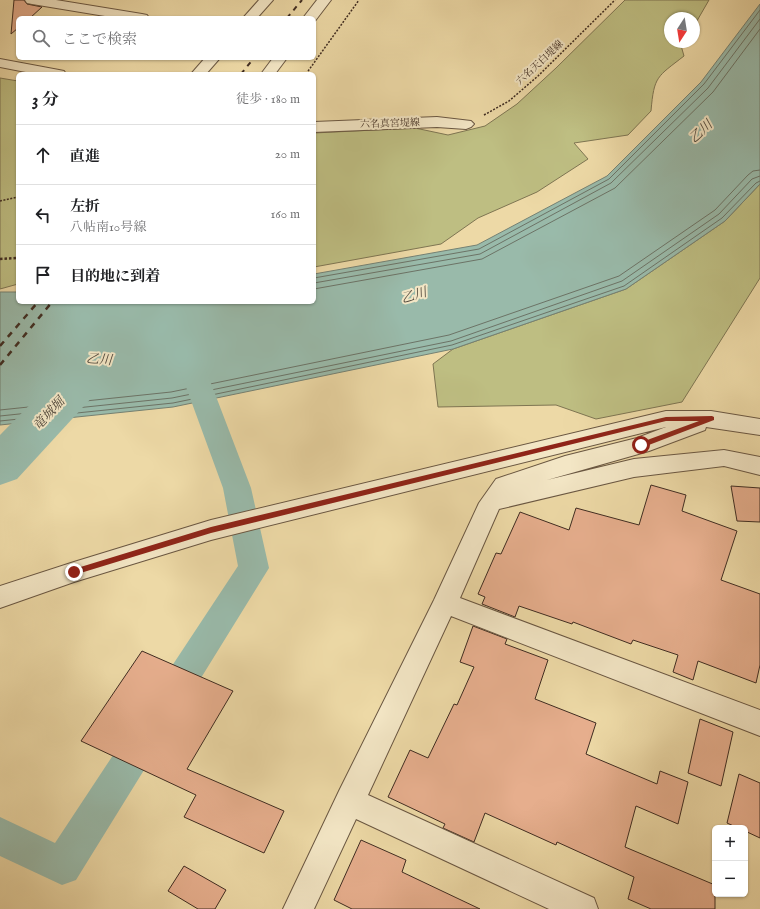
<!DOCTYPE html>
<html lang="ja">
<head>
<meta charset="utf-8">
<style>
	:root { --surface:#fff; --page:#f6f6f6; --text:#202124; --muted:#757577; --line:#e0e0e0 }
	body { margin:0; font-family:"IM FELL English","Noto Serif JP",serif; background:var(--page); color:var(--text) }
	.controls { position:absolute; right:12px; bottom:12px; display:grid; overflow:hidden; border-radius:6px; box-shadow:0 1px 3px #0004 }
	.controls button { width:36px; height:36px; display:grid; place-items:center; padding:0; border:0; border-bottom:1px solid var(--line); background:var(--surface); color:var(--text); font:20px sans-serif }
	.compass { position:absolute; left:664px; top:12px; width:36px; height:36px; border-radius:50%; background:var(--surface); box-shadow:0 1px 3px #0004; rotate:192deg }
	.stop { position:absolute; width:12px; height:12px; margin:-9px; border:3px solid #8f2418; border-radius:50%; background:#fff }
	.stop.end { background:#8f2418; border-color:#fff; box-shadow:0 1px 4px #0008 }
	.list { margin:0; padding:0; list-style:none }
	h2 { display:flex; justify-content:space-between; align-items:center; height:52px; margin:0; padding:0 16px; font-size:17px }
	h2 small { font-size:13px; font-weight:400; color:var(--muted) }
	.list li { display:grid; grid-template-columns:26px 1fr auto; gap:12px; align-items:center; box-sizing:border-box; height:60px; padding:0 16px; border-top:1px solid var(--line) }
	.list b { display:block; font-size:15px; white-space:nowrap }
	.list p { margin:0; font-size:13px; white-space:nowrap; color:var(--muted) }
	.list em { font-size:13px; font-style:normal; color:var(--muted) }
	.icon { flex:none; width:22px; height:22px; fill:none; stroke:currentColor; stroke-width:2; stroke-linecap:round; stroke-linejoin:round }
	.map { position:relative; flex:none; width:760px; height:909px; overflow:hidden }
	.search { position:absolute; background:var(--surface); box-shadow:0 1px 3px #0004; left:16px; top:16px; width:300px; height:44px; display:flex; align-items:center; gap:10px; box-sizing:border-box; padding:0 14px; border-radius:6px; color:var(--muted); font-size:15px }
	.panel { position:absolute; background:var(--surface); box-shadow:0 1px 3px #0004; left:16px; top:72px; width:300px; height:232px; border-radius:6px }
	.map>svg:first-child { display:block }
</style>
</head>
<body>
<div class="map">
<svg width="760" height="909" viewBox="0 0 760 909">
	<rect width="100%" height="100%" fill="#edd9a6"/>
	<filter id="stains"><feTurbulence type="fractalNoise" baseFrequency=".005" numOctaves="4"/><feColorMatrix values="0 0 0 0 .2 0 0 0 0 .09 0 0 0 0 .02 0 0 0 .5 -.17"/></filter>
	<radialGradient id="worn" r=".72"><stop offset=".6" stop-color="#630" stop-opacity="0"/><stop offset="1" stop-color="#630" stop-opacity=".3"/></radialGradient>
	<path fill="#bebe82" stroke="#7e7552" d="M625 0H709L694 26V18H670V42H680L684 56C657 77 654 76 651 111L628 135 574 143 588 159 537 192 478 218 441 244 314 267V133L415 128 448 135 485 126 517 104 556 68Z
		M0 78 18 81V284L0 289Z
		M760 184V278L682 402 596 419 556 405 438 407 433 364 453 349 626 289 725 221Z"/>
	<path fill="#99baaa" stroke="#758173" d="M760 4V184L725 221 626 289 453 349 173 407 0 425V292H18V302H314V274L477 245 607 176 701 82Z"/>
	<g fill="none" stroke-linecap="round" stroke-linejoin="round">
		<path stroke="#6c7366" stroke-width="1" d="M314 278 479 249 609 179 704 84 760 10
			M314 283 480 254 611 183 708 88 760 19
			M314 289 482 259 615 188 713 92 760 29
			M0 410 171 392 449 335 619 276 715 210 748 175 753 171 760 170
			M0 416 172 398 451 341 622 281 719 214 752 179 760 176
			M0 421 173 403 452 345 624 286 722 218 756 183 760 181"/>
		<path fill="#99baaa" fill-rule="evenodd" d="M191 356 200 359 204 365 251 488 269 568 76 880 62 885 0 856V817L55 843 238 566 223 488 178 365 182 359Z"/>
		<path fill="#99baaa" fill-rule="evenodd" d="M90 355 106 360 112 371 106 382 17 479 0 485V435L74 360Z"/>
	</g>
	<path fill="#e6ae8d" stroke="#3f2c21" d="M14 0H24L27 4 42 7 30 18H18V28L11 34Z
		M651 485 686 495 682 511 737 531 721 580 760 594V665L756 683 698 661 693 680 673 672 678 655 633 640 631 644 573 622 572 624 519 606 515 617 482 604 485 597 478 594 496 553 501 554 520 512 569 530 576 508 639 525Z
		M731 486 760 488V522L737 521Z
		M473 626 507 639 505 644 548 660 535 699 596 723 586 754 657 784 660 771 688 782 678 824 636 806 625 847 715 885V909H651L628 899 634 877 557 842 556 845 485 813 474 842 443 828 445 824 388 797 410 750 428 758 454 704 457 705 474 667 460 662Z
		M142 651 233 691 187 769 284 811 264 853 184 817 196 795 81 741Z
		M700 719 733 732 721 786 688 773Z
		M739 774 760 783V838L745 831V828H738L727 823Z
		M361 840 406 860 402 872 480 909H352L334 900Z
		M184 866 226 890 215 909H198L168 891Z"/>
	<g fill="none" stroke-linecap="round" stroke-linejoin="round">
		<g stroke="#6a5742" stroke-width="2">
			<path id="minor" d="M25 0H56L142 14 147 15 149 18H117L32 4 27 3Z
				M259 0H273L257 18H243Z
				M317 0H331L315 21 314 18H303Z
				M205 58H220L206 74H191Z
				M273 58H287L275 74H261Z
				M0 59 59 70 64 71 66 74H36L0 67Z
				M437 117 471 121 474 124 471 127 466 129 437 127 314 132V122Z
				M666 411H711L760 419V435L706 427 705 430 649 451 547 480 634 459 724 450 760 457V475L724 466 634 477 499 509 460 598 760 710V736L451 616 368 795 594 898 598 909H549L356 819 314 909H283L339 791 434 600 479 503 496 479 565 456 637 438 666 427 211 540 74 582 0 608V586L74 562 211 520Z"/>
		</g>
		<path stroke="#3f2c21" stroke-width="1.5" stroke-dasharray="2 1.5" stroke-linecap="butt" d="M306 74 359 0
			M484 115 509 101 538 76 615 0
			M0 201 18 197"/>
		<path stroke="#3f2c21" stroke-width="2.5" stroke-dasharray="2.5 2" stroke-linecap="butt" d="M0 259 18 258"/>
		<use href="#minor" fill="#f3e6c5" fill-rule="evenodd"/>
		<path stroke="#3f2c21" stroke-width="2" stroke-dasharray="5 5" stroke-linecap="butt" d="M287 18 302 0
			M241 74 254 58"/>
		<path stroke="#3f2c21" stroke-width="2.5" stroke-dasharray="6 6" stroke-linecap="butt" d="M0 346 38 302
			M0 365 52 302"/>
	</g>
	<path fill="#8f2418" d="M712 416 714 417V420L641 448 639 447V443L699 421H666L211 533 74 575 70 572 74 569 211 527 666 417Z"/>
	<g text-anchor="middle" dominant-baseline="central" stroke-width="4" stroke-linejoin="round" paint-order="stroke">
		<g font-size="10" fill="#3f2c21" stroke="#f3e6c5">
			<text transform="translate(540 63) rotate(-43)">六名天白堤線</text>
			<text transform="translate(390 124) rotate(-2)">六名真宮堤線</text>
		</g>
		<g font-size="13" font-style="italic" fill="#51483c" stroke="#f3e6c5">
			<text transform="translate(701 132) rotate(-43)">乙川</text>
			<text transform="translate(414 296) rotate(-16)">乙川</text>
			<text transform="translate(99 360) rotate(4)">乙川</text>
			<text transform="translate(49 414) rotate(-47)">竜城堀</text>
		</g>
	</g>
	<rect width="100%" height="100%" filter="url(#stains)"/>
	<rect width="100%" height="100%" fill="url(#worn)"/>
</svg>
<div class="controls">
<button>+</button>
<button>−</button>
</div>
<svg class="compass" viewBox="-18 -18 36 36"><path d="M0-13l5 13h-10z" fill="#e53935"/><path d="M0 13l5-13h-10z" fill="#757577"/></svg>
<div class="stop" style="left:641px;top:445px"></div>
<div class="stop end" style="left:74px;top:572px"></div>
<div class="search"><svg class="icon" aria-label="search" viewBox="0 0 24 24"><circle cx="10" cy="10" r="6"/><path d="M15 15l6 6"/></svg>ここで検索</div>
<section class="panel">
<h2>3 分<small>徒歩 · 180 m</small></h2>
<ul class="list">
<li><svg class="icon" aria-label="ahead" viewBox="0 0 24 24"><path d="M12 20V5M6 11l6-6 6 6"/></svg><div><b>直進</b></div><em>20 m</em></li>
<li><svg class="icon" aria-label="left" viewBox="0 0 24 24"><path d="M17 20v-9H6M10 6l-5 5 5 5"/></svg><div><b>左折</b><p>八帖南10号線</p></div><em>160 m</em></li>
<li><svg class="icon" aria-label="arrive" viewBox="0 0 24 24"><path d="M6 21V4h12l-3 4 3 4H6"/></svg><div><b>目的地に到着</b></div></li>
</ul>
</section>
</div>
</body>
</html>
